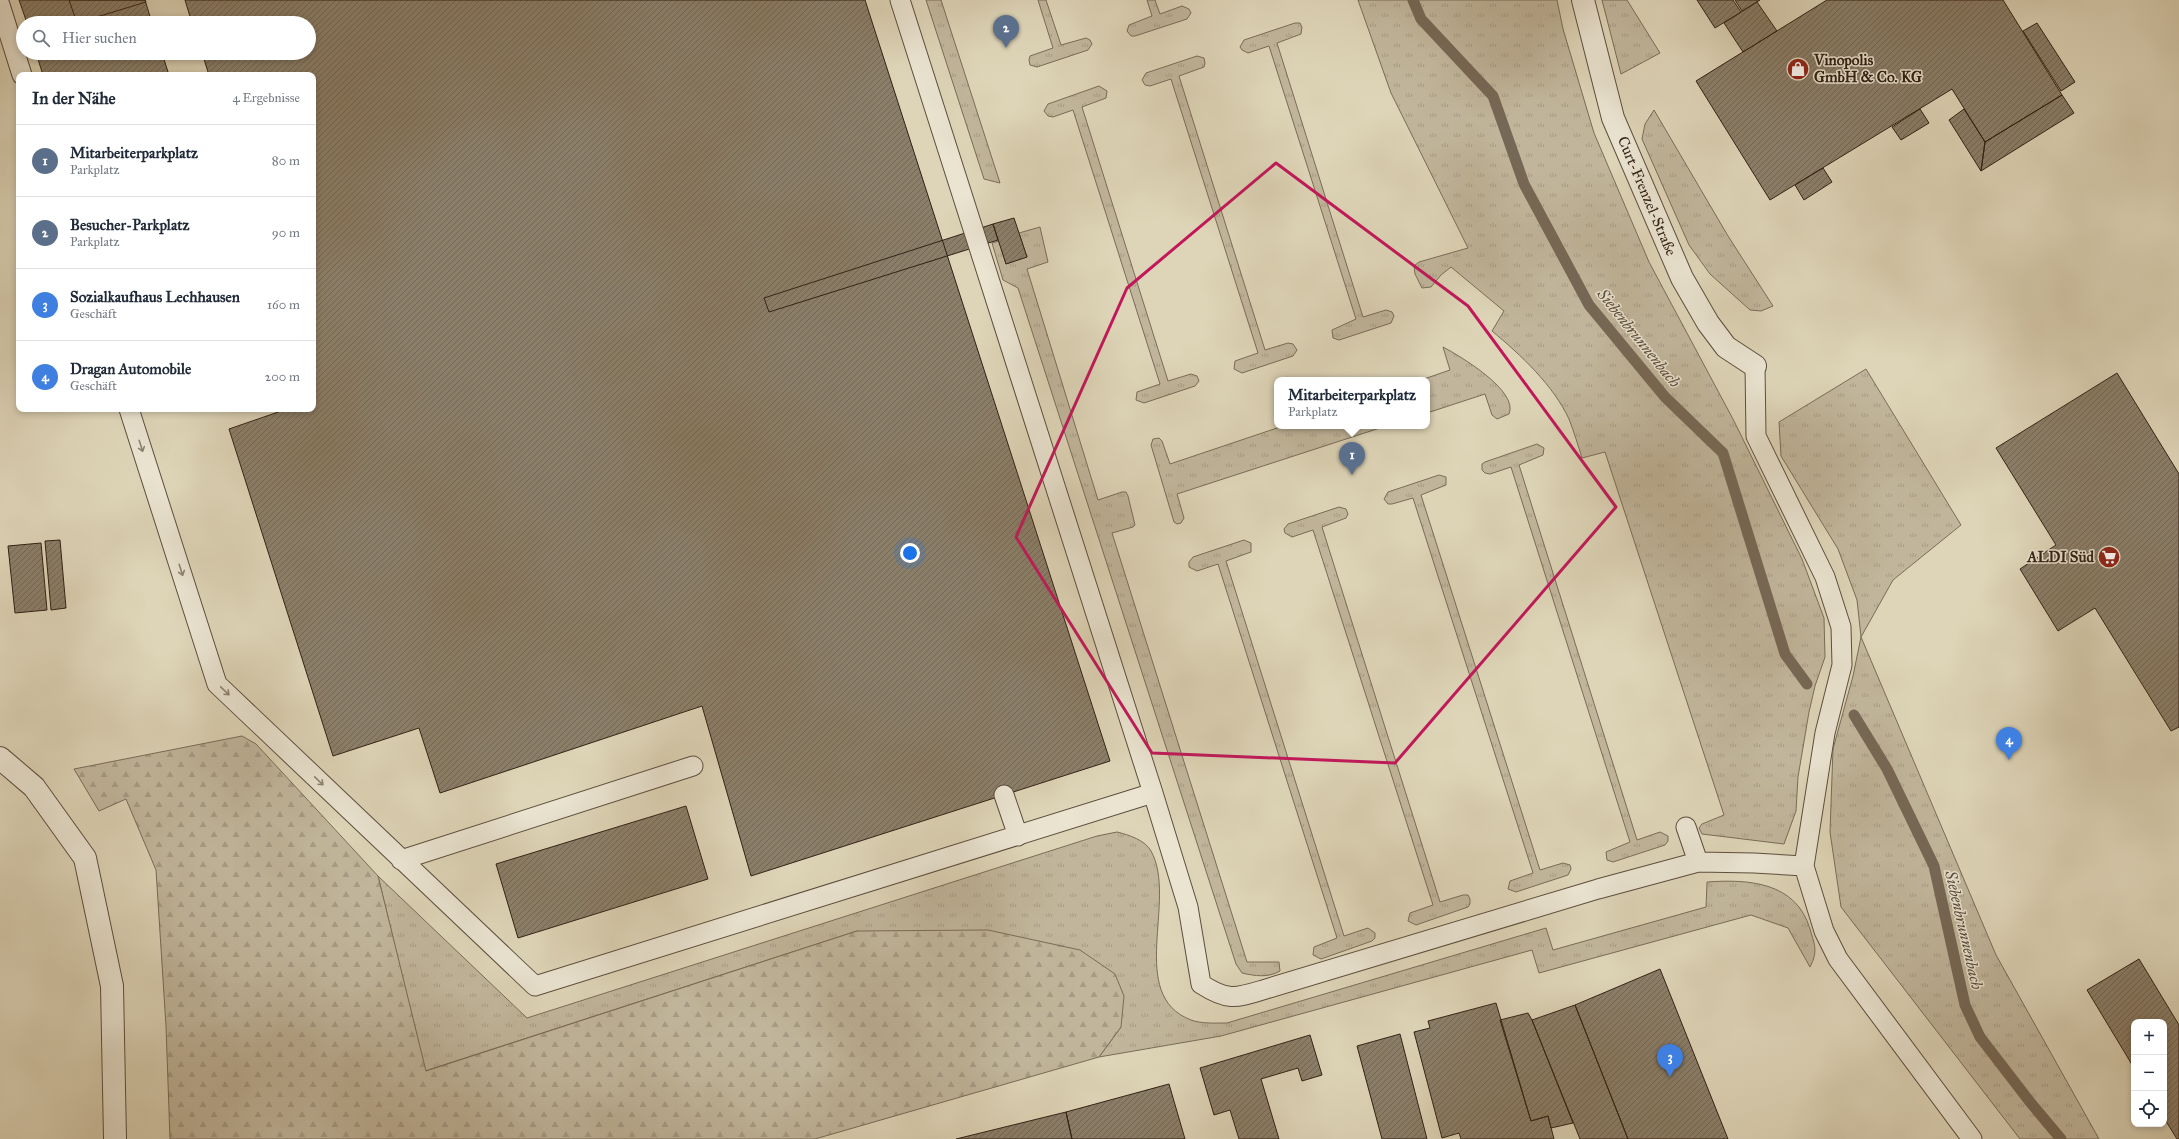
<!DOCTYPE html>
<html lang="de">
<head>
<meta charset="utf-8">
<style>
	:root { --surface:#fff; --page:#f2f2f3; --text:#1f2937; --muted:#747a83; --line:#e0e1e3; --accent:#1a73e8 }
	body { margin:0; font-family:"IM FELL Great Primer",serif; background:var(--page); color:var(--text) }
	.controls { position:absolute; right:12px; bottom:12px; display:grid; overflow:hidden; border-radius:8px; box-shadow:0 2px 6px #0003 }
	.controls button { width:36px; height:36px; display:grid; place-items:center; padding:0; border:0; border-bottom:1px solid var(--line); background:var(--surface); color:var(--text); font:20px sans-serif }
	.you { position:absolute; left:910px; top:553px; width:14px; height:14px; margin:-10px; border:3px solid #fff; border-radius:50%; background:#1a73e8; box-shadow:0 0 0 6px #1a73e833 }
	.badge { display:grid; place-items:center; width:26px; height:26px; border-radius:50%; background:var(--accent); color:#fff; font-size:13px; font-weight:700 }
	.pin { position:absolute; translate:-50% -33px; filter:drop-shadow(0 1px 2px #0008) }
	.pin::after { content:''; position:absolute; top:21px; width:14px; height:12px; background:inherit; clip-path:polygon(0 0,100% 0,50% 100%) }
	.popup { position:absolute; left:1274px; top:377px; width:156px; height:52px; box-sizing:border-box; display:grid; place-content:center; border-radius:8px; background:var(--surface); filter:drop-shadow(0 1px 3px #0005); font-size:13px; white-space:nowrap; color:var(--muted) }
	.popup b { font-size:15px; color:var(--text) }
	.popup::after { content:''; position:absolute; left:50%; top:100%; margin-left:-8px; border:8px solid transparent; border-top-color:var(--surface) }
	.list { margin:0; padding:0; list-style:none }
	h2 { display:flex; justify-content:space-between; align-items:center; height:52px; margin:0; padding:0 16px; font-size:17px }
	h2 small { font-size:13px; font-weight:400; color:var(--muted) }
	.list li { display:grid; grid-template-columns:26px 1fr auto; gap:12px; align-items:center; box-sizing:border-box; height:72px; padding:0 16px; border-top:1px solid var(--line) }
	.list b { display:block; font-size:15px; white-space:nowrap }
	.list p { margin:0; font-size:13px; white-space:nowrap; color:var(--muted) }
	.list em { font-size:13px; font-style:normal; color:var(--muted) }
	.icon { flex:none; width:22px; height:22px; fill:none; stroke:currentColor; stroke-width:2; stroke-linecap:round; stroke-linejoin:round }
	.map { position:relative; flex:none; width:2179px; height:1139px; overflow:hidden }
	.search { position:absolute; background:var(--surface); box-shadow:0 2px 6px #0003; left:16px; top:16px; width:300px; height:44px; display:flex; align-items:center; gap:10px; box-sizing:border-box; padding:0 14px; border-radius:22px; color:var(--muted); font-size:15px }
	.panel { position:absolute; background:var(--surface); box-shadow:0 2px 6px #0003; left:16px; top:72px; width:300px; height:340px; border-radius:8px }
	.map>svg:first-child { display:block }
</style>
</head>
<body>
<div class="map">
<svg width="2179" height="1139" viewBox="0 0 2179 1139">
	<defs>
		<pattern id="grass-tufts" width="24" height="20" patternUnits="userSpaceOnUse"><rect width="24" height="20" fill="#c1b69c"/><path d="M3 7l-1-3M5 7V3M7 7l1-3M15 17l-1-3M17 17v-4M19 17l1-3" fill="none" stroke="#a69c86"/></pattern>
		<pattern id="forest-firs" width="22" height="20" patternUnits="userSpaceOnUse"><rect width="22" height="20" fill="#c1b69c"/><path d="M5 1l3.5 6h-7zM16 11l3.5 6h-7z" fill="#a69c86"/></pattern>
		<pattern id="building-hatch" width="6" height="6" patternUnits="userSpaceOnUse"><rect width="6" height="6" fill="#8b7f6a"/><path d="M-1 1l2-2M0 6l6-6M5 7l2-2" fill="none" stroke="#726856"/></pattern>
	</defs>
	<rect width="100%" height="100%" fill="#ded5b8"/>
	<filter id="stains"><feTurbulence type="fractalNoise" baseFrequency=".005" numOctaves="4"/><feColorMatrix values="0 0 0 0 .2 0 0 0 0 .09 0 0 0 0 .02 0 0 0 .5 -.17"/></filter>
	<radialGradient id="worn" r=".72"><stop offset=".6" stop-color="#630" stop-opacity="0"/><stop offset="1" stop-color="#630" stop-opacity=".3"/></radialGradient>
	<path fill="url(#grass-tufts)" stroke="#7a6c58" d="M926 0H941L1000 183 984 179Z
		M1038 0H1046L1061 45 1086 38 1090 40 1092 44 1088 50 1037 67 1030 65 1029 60 1030 56 1053 48Z
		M1147 0H1155L1160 14 1182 6 1189 9 1191 13 1187 19 1135 36H1131L1127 31 1129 25 1152 16Z
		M1358 0H1557L1563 29 1594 133 1649 262 1734 421 1802 559 1824 618 1825 657 1815 686 1809 712 1798 777 1796 811 1784 844 1702 834 1699 828 1702 824 1724 815 1605 452 1582 458C1578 445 1574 432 1569 419 1553 385 1521 355 1492 331L1504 311 1451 267 1441 275 1431 287 1422 288 1415 274 1414 266 1419 262 1468 248 1391 93Z
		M1602 0H1627L1660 53 1621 74Z
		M1295 23H1300L1302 27 1301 34 1277 43 1363 317 1386 310 1392 312 1394 316 1391 323 1339 340 1333 338 1332 330 1356 319 1269 46 1248 53 1242 50 1240 47 1244 40Z
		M1197 56 1204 58 1205 63 1204 67 1179 76 1265 350 1288 343 1293 344 1297 350 1293 356 1242 373 1234 369 1235 361 1258 353 1171 79 1150 86 1145 85 1142 80 1146 73Z
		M1099 86 1107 91 1106 98 1082 107 1168 381 1191 374 1197 376 1199 381 1195 386 1144 403 1136 400 1137 392 1160 384 1073 110 1053 117 1048 116 1044 111 1048 104Z
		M1654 110 1728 236 1773 306 1761 311 1750 310 1710 274 1689 245 1642 139 1645 124Z
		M1040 227 1048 262 1027 269 1098 500 1122 492H1126L1128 496 1135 525 1133 527 1112 533 1247 962H1279L1280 971C1268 978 1255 976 1242 973L1236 964 1018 288 1003 280 992 243 999 241 1006 264 1027 257 1019 233Z
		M1443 347C1460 356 1519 391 1509 414L1497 419 1492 415 1485 394 1427 413V380H1421L1450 370Z
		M1866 369 1961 525 1893 580 1861 637 1996 955 2099 1139H2020L1841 907 1830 832 1833 749 1853 676 1861 637 1857 600 1838 549 1781 456 1779 422Z
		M1283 426H1386L1177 494 1184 518 1181 523 1177 524 1174 522 1151 445 1153 439 1159 438 1162 441 1170 464Z
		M1537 444 1544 448 1543 455 1519 465 1637 840 1660 832 1668 836V841L1665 845 1613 862 1607 860 1606 852 1630 842 1511 467 1490 474 1485 473 1482 470V464L1485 462Z
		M1439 475 1446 477V485L1421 495 1540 870 1563 863 1570 865 1571 869 1568 875 1516 892 1508 889 1510 881 1533 873 1413 498 1392 504H1388L1384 499 1388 492Z
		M1339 507 1346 509 1348 514 1346 518 1322 527 1440 902 1463 895H1468L1470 899V904L1468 907 1416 925 1408 921 1410 913 1433 905 1313 530 1292 537 1285 533 1284 529 1288 524Z
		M1244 540 1251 543V552L1226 561 1344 936 1368 928 1375 933V938L1372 941 1321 959 1313 955 1314 947 1337 938 1218 564 1197 571 1189 567V562L1193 557Z
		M1117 832C1129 835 1145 840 1151 851 1178 899 1126 995 1191 1020 1202 1024 1216 1023 1227 1023L1546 928 1553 950 1706 907 1707 882C1749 879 1796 882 1810 929 1815 946 1818 951 1810 967L1788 928 1751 915 1539 973 1532 950 1221 1036 1099 1057 1121 1027 857 931 425 1071 378 876 527 1018 1097 836Z"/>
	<path fill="url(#forest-firs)" stroke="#7a6c58" d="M242 736 256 744 378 876 426 1071 857 931 988 930 1080 950 1115 974 1124 996 1121 1027 1099 1057 815 1139H170L166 1026 156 870 126 799 99 811 74 769Z"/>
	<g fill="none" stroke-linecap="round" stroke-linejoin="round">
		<path stroke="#766856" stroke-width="11" d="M1413 0 1421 19 1493 96 1524 184 1589 305 1665 397 1723 453 1785 654 1807 684
			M1854 715 1887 769 1934 866 1965 1005 1980 1037 2030 1102 2061 1139"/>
	</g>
	<path fill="url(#building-hatch)" stroke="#322115" d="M19 0H145L152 23H27Z
		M69 0H145L146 2 77 23Z
		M185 0H865L1110 761 751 876 702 706 440 793 419 728 333 756 229 429 287 409H313V75H209L202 53H309V23H192Z
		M1697 0H1733L1741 12 1715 28Z
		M1735 0H1760L1742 11Z
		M1827 0H2003L2062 95 1985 142 1952 89 1770 200 1696 81Z
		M1757 2 1777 31 1743 52 1724 23Z
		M2037 23 2075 82 2061 91 2023 31Z
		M36 53H162L169 75H43Z
		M2062 95 2074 113 1981 171 1985 142Z
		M1920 109 1929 123 1901 140 1892 127Z
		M1964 109 1985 142 1981 171 1949 120Z
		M1823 168 1832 182 1804 200 1795 185Z
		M1014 218 1027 257 1006 264 993 224Z
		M993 224 998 240 769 312 764 298Z
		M2117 373 2179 474V727L2171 731 2095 608 2058 631 2020 569 2056 545 1996 448Z
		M60 540 66 608 51 610 45 541Z
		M41 543 47 610 15 613 8 546Z
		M686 806 708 879 518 938 496 864Z
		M2139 959 2179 1025V1139H2177L2164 1118V1022H2134V1068L2087 990Z
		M1660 969 1728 1139H1628L1575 1005Z
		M1496 1003 1531 1121 1548 1116 1554 1139H1461L1459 1133 1442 1138 1414 1032 1430 1028 1428 1021Z
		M1575 1005 1628 1139H1580L1532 1020Z
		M1528 1013 1532 1020 1573 1123 1551 1128 1548 1116 1531 1121 1500 1020Z
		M1400 1034 1427 1139H1382L1357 1046Z
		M1310 1035 1322 1075 1302 1081 1298 1068 1261 1079 1279 1139H1239L1230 1110 1214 1115 1200 1068Z
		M1169 1084 1185 1139H1072L1066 1112Z
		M1066 1112 1072 1139H956Z"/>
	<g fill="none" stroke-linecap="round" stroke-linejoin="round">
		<g stroke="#5d4e3e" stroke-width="21">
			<path id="service" d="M0 5 22 75
				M1755 366 1756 436 1825 577 1841 627 1842 665 1825 733 1804 866 1824 931 1838 959 1972 1139
				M129 409 217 684 535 986 1153 793 900 0
				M1153 793 1188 907 1201 984C1229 1002 1236 998 1266 989L1598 889 1698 862 1754 863 1804 866
				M1004 795 1018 836
				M1686 827 1698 862
				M401 860 693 766"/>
		</g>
		<g stroke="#5d4e3e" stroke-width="24">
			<path id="minor" d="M1583 0 1613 118 1682 278 1708 323 1726 347 1755 366
				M0 758 34 787 85 858 112 986 115 1139"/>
		</g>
		<use href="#service" stroke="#eae4d1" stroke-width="19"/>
		<use href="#minor" stroke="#eae4d1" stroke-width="22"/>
	</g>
	<defs><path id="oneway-shaft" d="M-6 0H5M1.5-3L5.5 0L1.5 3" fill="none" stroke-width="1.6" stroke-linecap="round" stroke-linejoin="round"/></defs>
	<g stroke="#8e8273">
		<use href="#oneway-shaft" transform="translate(141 446) rotate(72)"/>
		<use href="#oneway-shaft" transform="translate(181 570) rotate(72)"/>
		<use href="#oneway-shaft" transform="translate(225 691) rotate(44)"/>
		<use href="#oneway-shaft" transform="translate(319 781) rotate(44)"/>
	</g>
	<path fill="none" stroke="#c2185b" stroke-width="3" stroke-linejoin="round" d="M1276 163 1468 306 1616 507 1395 763 1152 753 1016 537 1127 288Z"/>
	<defs>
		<g id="shop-disc" transform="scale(1.15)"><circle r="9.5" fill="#8f2418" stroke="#eae4d1"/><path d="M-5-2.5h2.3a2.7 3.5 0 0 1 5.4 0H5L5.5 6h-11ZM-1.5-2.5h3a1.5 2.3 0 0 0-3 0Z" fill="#fff"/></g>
		<g id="supermarket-disc" transform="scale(1.15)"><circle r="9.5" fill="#8f2418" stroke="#eae4d1"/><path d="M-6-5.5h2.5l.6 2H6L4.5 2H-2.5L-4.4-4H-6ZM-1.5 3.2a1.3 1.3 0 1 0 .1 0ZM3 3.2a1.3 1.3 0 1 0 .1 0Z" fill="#fff"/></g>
	</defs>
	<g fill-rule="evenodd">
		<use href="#shop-disc" x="1798" y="69"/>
		<use href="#supermarket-disc" x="2109" y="557"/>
	</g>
	<g text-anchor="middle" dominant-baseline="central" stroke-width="3" stroke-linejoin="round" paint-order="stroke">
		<g font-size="15" font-weight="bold" fill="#322115" stroke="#eae4d1" text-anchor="start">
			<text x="1814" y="60">Vinopolis<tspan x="1814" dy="17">GmbH &amp; Co. KG</tspan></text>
			<text x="2094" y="557" text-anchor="end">ALDI Süd</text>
		</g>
		<g font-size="15" fill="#322115" stroke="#eae4d1">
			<text transform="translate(1647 196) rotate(67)">Curt-Frenzel-Straße</text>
		</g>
		<g font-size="16" font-style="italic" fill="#5a4b3b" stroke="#eae4d1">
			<text transform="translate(1639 338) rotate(51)">Siebenbrunnenbach</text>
			<text transform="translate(1964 930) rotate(77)">Siebenbrunnenbach</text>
		</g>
	</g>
	<rect width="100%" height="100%" filter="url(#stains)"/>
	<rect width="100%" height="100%" fill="url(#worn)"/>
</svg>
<div class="controls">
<button>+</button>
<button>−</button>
<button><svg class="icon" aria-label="locate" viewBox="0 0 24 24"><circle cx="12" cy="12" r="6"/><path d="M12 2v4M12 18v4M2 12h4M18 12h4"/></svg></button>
</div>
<div class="you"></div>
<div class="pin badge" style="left:1352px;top:475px;background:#5c6f8a">1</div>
<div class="popup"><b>Mitarbeiterparkplatz</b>Parkplatz</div>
<div class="pin badge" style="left:1006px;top:48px;background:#5c6f8a">2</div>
<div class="pin badge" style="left:1670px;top:1077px;background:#3f7fe0">3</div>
<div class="pin badge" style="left:2009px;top:760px;background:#3f7fe0">4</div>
<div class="search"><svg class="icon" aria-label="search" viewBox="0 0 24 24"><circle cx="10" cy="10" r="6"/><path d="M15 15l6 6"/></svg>Hier suchen</div>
<section class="panel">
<h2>In der Nähe<small>4 Ergebnisse</small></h2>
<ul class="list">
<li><span class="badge" style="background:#5c6f8a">1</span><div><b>Mitarbeiterparkplatz</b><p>Parkplatz</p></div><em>80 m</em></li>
<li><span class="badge" style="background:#5c6f8a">2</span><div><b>Besucher-Parkplatz</b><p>Parkplatz</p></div><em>90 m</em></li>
<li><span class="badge" style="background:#3f7fe0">3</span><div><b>Sozialkaufhaus Lechhausen</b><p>Geschäft</p></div><em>160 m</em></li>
<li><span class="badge" style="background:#3f7fe0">4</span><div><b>Dragan Automobile</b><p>Geschäft</p></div><em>200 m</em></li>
</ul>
</section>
</div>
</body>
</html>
